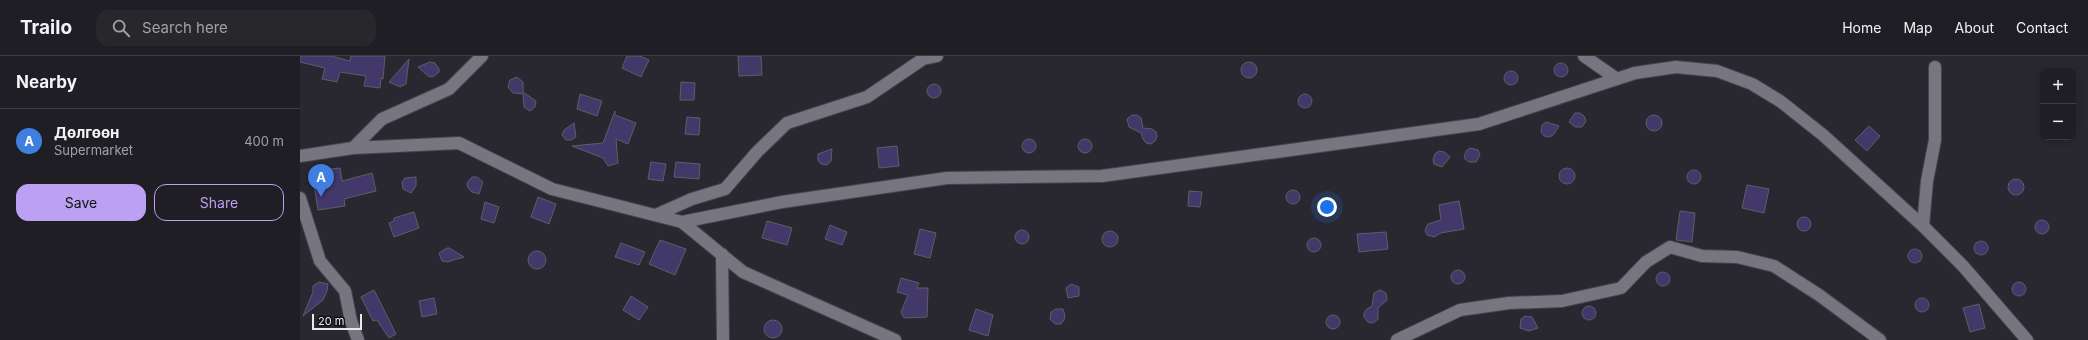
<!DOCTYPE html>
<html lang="en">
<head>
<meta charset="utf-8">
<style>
	:root { --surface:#1f1e24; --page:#27272c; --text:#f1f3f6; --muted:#a1a2a6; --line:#3c3c41; --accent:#bca0f2 }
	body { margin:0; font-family:Inter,sans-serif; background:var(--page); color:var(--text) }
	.controls { position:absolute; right:12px; top:12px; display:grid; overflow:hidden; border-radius:8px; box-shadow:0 2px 10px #0003 }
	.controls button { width:36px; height:36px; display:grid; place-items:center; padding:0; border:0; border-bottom:1px solid var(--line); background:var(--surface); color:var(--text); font:20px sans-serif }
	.scale { position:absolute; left:12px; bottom:10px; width:50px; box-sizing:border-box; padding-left:4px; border:2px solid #e8e8ed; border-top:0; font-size:11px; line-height:14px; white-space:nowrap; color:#e8e8ed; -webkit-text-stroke:3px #121115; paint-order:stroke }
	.you { position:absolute; left:1027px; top:151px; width:14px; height:14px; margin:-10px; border:3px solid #fff; border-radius:50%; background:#1a73e8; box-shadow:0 0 0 6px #1a73e833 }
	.badge { display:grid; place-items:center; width:26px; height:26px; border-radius:50%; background:var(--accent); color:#fff; font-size:13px; font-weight:700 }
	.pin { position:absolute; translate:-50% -33px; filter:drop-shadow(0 1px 2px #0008) }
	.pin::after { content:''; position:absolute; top:21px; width:14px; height:12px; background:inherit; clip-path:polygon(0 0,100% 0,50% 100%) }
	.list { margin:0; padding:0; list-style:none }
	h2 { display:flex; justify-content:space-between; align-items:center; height:52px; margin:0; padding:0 16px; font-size:17px }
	h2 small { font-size:13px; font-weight:400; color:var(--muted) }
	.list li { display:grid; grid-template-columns:26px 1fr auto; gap:12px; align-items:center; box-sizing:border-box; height:64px; padding:0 16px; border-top:1px solid var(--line) }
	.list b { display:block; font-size:15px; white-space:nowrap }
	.list p { margin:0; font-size:13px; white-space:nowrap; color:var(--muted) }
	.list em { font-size:13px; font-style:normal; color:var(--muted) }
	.actions { display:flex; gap:8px; padding:12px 16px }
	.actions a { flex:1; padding:9px 0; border:1px solid var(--accent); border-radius:12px; text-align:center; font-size:14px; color:var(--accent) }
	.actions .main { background:var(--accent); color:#111 }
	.icon { flex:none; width:22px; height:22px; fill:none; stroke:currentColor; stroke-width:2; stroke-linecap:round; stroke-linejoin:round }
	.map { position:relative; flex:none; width:1788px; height:284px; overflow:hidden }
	header { display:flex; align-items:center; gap:24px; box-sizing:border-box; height:56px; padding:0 20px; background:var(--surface); border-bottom:1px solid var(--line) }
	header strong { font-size:19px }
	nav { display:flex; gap:22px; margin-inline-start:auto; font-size:14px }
	.search { width:280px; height:36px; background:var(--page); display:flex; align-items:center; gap:10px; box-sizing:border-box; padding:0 14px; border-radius:12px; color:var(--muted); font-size:15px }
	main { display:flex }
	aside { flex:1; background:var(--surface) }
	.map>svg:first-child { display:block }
</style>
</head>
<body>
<header>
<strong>Trailo</strong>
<div class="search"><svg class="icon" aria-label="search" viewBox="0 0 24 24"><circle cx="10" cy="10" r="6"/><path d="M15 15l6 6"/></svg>Search here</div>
<nav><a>Home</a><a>Map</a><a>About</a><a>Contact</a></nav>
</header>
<main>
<aside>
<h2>Nearby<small></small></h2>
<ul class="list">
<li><span class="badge" style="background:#3f7fe0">A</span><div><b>Дөлгөөн</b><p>Supermarket</p></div><em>400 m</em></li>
</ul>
<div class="actions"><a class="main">Save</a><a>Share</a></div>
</aside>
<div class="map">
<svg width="1788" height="284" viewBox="0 0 1788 284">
	<rect width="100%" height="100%" fill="#292830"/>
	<path fill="#43386a" stroke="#5e5d66" d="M0 0H31L50 5 51 0H85L83 23 81 22 80 32 64 30 66 20 40 16 37 26 22 23 25 12 0 6Z
		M327 0H340L349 4 341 21 322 12Z
		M438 0H461L462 19 439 20Z
		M109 3 106 28 100 31 89 26Z
		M130 6 135 7 139 13V16L133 21 128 20 118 11Z
		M941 14a8 8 0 1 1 16 0a8 8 0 1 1-16 0Z
		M1254 14a7 7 0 1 1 14 0a7 7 0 1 1-14 0Z
		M1204 22a7 7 0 1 1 14 0a7 7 0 1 1-14 0Z
		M217 21 223 26V36L236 45 235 51 230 55 224 51 223 38 213 37 208 31 210 24Z
		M381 26 395 27 394 44H380Z
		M627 35a7 7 0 1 1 14 0a7 7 0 1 1-14 0Z
		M998 45a7 7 0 1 1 14 0a7 7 0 1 1-14 0Z
		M280 38 302 45 297 60 277 53Z
		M315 55V59L336 67 328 88 316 83 318 107 308 110 303 102 272 90 303 87Z
		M1275 57H1280L1284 60 1286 65 1282 71H1275L1269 66Z
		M832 59H837L841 62 843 72 852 73 856 76 857 81 855 85 851 88 846 87 843 83 841 77 829 71 827 63Z
		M1346 67a8 8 0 1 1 16 0a8 8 0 1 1-16 0Z
		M387 61 400 62 399 79 385 78Z
		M1246 66 1259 70 1254 78 1250 81 1244 80 1241 76 1242 69Z
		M274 67 276 81 271 84H266L262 79 264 74Z
		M1569 70 1580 80 1567 95 1555 84Z
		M778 90a7 7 0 1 1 14 0a7 7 0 1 1-14 0Z
		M722 90a7 7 0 1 1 14 0a7 7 0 1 1-14 0Z
		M597 90 599 110 579 112 577 92Z
		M1170 92 1178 94 1180 99 1176 106H1169L1164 102 1166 95Z
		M532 93 531 105 527 109 521 108 518 104V98Z
		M1139 95 1144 96 1150 101 1142 111 1134 108 1133 104 1135 98Z
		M351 106 366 108 363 125 348 123Z
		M376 106 400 108 399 123 374 121Z
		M40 112 42 125 72 117 76 135 44 143 45 150 18 154 12 115Z
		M1259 120a8 8 0 1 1 16 0a8 8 0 1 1-16 0Z
		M1387 121a7 7 0 1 1 14 0a7 7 0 1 1-14 0Z
		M116 121V130L111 137 103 133 102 126 105 122Z
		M172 121H177L183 126 179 138 172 136 168 132 167 127Z
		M1708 131a8 8 0 1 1 16 0a8 8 0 1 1-16 0Z
		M1447 129 1469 133 1464 157 1442 152Z
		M986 141a7 7 0 1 1 14 0a7 7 0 1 1-14 0Z
		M889 135 902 136 900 151 888 150Z
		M238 141 256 148 249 168 231 161Z
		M1159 145 1164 173 1141 177 1134 181 1127 179 1125 174 1128 168 1141 164 1139 149Z
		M185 146 199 151 194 167 181 163Z
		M1380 155 1395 157 1392 186 1376 184Z
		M114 156 119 172 94 181 89 167 94 165V162Z
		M1497 168a7 7 0 1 1 14 0a7 7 0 1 1-14 0Z
		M1735 171a7 7 0 1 1 14 0a7 7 0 1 1-14 0Z
		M467 165 492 172 487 189 462 182Z
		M530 169 547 176 542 189 525 183Z
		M620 173 636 177 630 202 614 198Z
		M715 181a7 7 0 1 1 14 0a7 7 0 1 1-14 0Z
		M802 183a8 8 0 1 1 16 0a8 8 0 1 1-16 0Z
		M1086 176 1088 193 1059 196 1057 178Z
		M1007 189a7 7 0 1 1 14 0a7 7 0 1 1-14 0Z
		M360 184 386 193 375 219 349 208Z
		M1674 192a7 7 0 1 1 14 0a7 7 0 1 1-14 0Z
		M321 187 345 196 339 209 315 201Z
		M147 192H149L164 201 147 206 142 205 139 197Z
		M1608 200a7 7 0 1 1 14 0a7 7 0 1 1-14 0Z
		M228 204a9 9 0 1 1 18 0a9 9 0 1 1-18 0Z
		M1151 221a7 7 0 1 1 14 0a7 7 0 1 1-14 0Z
		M1356 223a7 7 0 1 1 14 0a7 7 0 1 1-14 0Z
		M601 222 619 227 617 232H628L627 261 604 262 601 256 608 239 597 236Z
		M1712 233a7 7 0 1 1 14 0a7 7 0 1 1-14 0Z
		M19 226 28 228 27 235 23 244 3 260 13 236V230Z
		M771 228 779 231V240L768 242 766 232Z
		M74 234 96 278 89 282 77 264 73 265 61 241Z
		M1080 234 1086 237 1087 244 1078 252V263L1073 267 1068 266 1064 261V257L1067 253 1072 250 1074 237Z
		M331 240 348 251 339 264 323 254Z
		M1615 249a7 7 0 1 1 14 0a7 7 0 1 1-14 0Z
		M134 242 137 258 122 261 119 245Z
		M1679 248 1685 272 1670 276 1663 252Z
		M1282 257a7 7 0 1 1 14 0a7 7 0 1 1-14 0Z
		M676 253 693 259 688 280 669 274Z
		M756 253H763L765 259 764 264 761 268H755L750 263 751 256Z
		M1026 266a7 7 0 1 1 14 0a7 7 0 1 1-14 0Z
		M1225 260 1232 261 1238 272 1229 275 1220 272 1221 263Z
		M464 273a9 9 0 1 1 18 0a9 9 0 1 1-18 0Z"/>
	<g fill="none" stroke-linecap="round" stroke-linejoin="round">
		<g stroke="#45454b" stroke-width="14">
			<path id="minor" d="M1284 0 1317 23
				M53 92 82 63 149 33 182 0
				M0 100 53 92 159 87 252 133 382 166 443 216 595 284
				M0 142 20 205 45 235 51 265 58 284
				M356 159 392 143 425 133 457 96 487 67 567 41 623 3 637 0
				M382 166 482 146 647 122 802 120 1179 68 1335 17 1376 11 1417 15 1452 28 1480 45 1523 79 1623 170 1663 210 1727 284
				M1623 170 1627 125 1635 84V11
				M422 198 423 284
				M1097 284 1160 254 1209 247 1262 245 1321 232 1346 206 1370 191 1402 200 1437 201 1474 210 1519 239 1580 284"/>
		</g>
		<use href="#minor" stroke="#777680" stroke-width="12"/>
	</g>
</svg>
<div class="controls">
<button>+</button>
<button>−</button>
</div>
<div class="scale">20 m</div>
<div class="you"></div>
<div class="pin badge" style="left:21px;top:141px;background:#3f7fe0">A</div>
</div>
</main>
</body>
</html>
